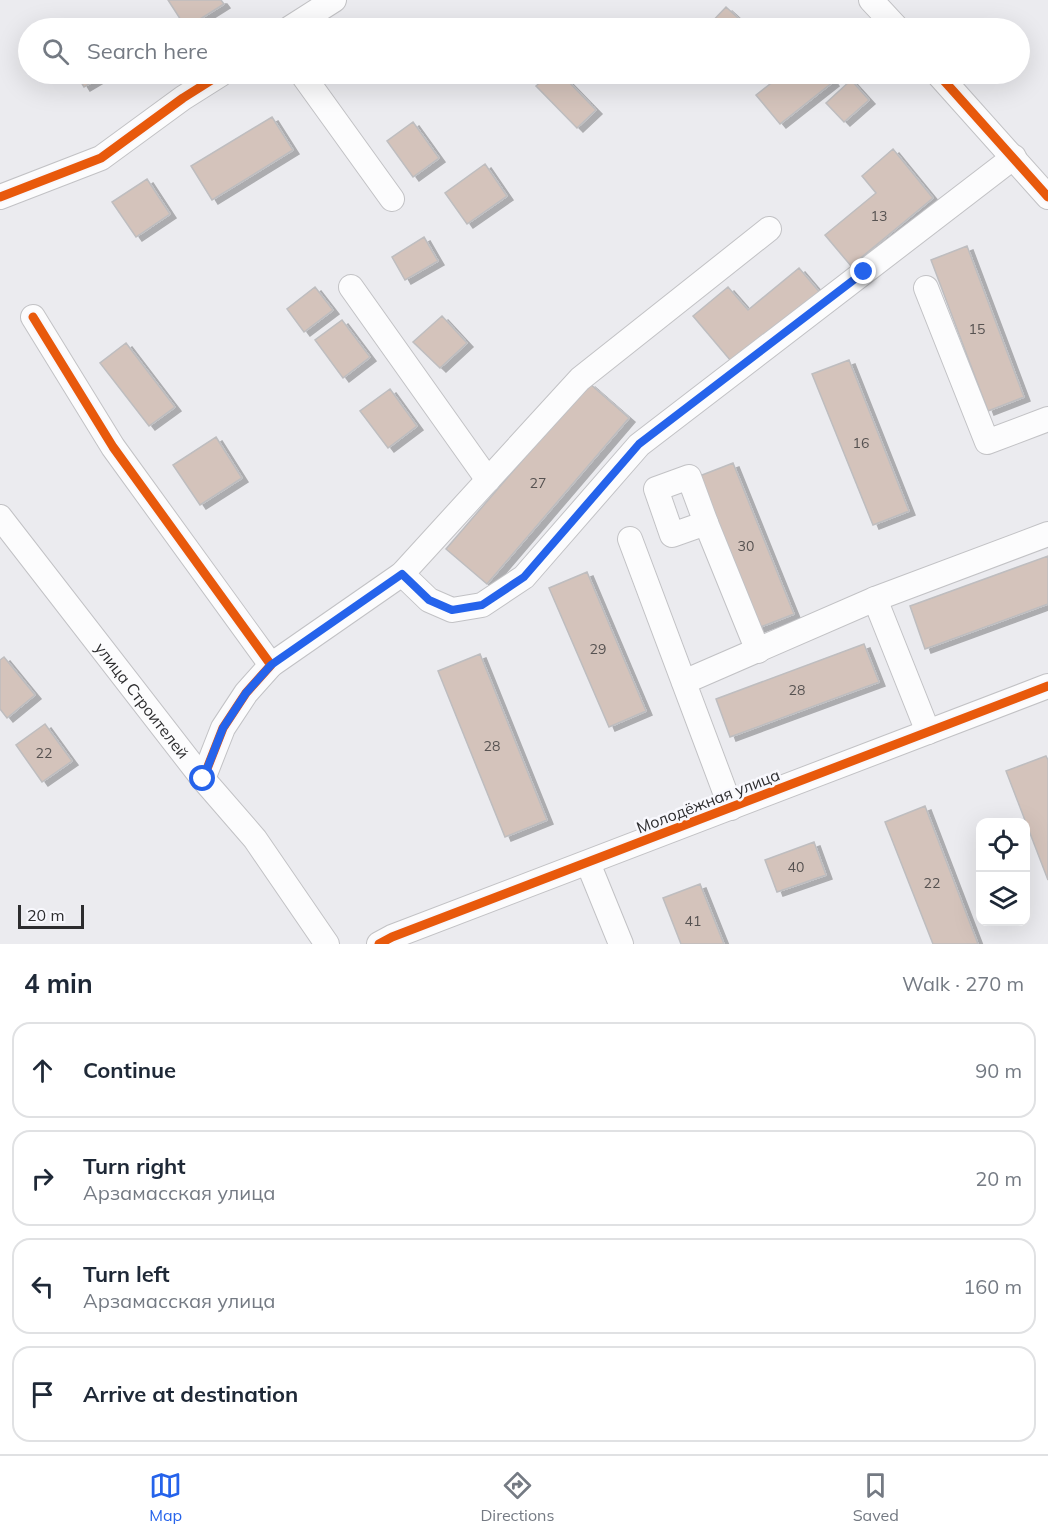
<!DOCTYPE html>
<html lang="en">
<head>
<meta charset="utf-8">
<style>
	:root { --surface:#fff; --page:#f6f6f7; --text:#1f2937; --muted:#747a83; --line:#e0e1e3; --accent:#2563eb }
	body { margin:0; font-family:Mulish,sans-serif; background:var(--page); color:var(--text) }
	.controls { position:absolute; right:18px; bottom:18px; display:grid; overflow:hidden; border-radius:12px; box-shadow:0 6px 24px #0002 }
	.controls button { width:54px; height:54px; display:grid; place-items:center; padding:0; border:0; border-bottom:2px solid var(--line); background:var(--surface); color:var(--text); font:30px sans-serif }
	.scale { position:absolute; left:18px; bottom:15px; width:66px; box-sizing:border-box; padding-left:6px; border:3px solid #2c2c2e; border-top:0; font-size:16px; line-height:21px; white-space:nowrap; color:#2c2c2e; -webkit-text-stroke:4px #f8f8fd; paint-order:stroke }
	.stop { position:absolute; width:18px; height:18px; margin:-14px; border:4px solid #2563eb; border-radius:50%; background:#fff }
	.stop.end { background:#2563eb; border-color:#fff; box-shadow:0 2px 6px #0008 }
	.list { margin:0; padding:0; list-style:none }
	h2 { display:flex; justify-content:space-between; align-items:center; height:78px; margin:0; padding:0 24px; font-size:26px }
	h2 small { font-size:20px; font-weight:400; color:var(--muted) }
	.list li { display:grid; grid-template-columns:39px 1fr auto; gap:18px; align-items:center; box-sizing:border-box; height:96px; margin:0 12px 12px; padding:0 12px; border:2px solid var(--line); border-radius:18px }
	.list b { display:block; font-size:22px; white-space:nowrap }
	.list p { margin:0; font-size:20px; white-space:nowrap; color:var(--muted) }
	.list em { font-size:20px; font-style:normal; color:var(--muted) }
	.icon { flex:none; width:33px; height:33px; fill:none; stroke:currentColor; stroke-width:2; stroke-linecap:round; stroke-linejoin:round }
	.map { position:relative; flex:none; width:1048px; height:944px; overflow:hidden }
	.search { position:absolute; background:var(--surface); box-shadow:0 6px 24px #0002; left:18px; right:18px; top:18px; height:66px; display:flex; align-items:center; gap:15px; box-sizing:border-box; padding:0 21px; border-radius:33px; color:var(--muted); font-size:22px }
	.sheet { height:510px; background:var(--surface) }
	nav { display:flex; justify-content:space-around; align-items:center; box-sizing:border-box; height:84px; border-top:2px solid var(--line); background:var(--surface); font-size:16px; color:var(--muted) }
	nav a { display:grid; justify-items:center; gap:3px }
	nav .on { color:var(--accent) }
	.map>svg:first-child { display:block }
</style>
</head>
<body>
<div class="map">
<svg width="1048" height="944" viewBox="0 0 1048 944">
	<defs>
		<filter id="shadow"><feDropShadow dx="6" dy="4" stdDeviation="0" flood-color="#0004"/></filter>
	</defs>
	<rect width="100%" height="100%" fill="#ebebef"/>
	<path fill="#d4c3bb" stroke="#bebdbf" stroke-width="1.5" filter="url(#shadow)" d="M168 0H221L224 4 186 28Z
		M726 7 749 28H709L707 27Z
		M76 74H106L84 87Z
		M550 74H561L596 110 577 128 536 86Z
		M783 74H827L833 82 780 124 756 95Z
		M851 80 869 100 844 122 826 103Z
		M272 117 293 150 212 200 191 166Z
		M413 122 439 158 413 177 387 141Z
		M893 149 933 198 851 266 825 235 876 193 862 176Z
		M485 164 507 196 467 224 445 193Z
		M147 179 170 214 136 237 112 202Z
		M424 237 438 261 405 280 392 257Z
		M967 246 1024 397 988 411 931 260Z
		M799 268 822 295 736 367 693 316 728 287 748 310Z
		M315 287 333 310 304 332 287 309Z
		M442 316 467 343 440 368 413 342Z
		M342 320 370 357 343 378 315 340Z
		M126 343 175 407 149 426 100 363Z
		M849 360 909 511 873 525 812 374Z
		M589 383 629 418 487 584 446 549Z
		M390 389 417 426 388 448 360 411Z
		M216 437 242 478 200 505 173 465Z
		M733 463 794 614 758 628 697 477Z
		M1048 556V604L925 649 910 606Z
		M587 572 646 711 609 727 549 588Z
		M864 644 879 682 730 737 716 699Z
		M480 654 547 820 505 837 438 671Z
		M4 657 35 695 7 718 0 709V660Z
		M45 724 72 761 42 782 16 745Z
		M1046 756 1048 760V880L1006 771Z
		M925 806 978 944H933L885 822Z
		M814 842 826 875 777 892 765 860Z
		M700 884 724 944H681L663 898Z"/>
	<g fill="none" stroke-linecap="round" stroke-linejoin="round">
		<g stroke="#c2c2c5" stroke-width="26">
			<g id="minor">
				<path d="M871 0 897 28"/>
				<path d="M290 28 334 0"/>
				<path d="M302 74 392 199"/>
				<path d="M938 74 1048 197"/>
				<path d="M0 197 101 158 183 98 221 74"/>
				<path d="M351 287 488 480"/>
				<path d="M926 288 987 442 1048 419"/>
				<path d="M33 317 113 447 271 665"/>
				<path d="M689 477 706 523 672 535 656 489Z"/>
				<path id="s1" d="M0 517 203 779 255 839 327 944"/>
				<path d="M706 523 758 651"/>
				<path d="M630 539 731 808"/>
				<path d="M402 574 429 600 452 610 482 605 524 577 639 445 1014 157"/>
				<path d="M875 599 928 732"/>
				<path d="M684 682 875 599 1048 534"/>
				<path d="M203 779 223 728 246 693 271 665 402 574 580 379 769 229"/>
				<path d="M588 863 621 944"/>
				<path d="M379 944 392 937 1048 686"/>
			</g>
		</g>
		<use href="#minor" stroke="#fcfcfd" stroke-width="24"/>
		<g stroke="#f8f8fd" stroke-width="13">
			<path id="cycleway" d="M938 74 1048 197
				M0 197 101 158 183 98 221 74
				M33 317 113 447 271 665 246 693 223 728 203 779
				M379 944 392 937 1048 686"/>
		</g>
		<use href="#cycleway" stroke="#e8590c" stroke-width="9"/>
	</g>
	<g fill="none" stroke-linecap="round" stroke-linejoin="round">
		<path stroke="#2563eb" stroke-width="8" d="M203 779 223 728 246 693 271 665 402 574 429 600 452 610 482 605 524 577 639 444 864 272"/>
	</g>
	<g text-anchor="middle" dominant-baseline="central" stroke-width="5" stroke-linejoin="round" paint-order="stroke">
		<g font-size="14" fill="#565251">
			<text x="879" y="216">13</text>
			<text x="977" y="329">15</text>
			<text x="861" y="443">16</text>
			<text x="538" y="483">27</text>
			<text x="746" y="546">30</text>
			<text x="598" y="649">29</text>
			<text x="797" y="690">28</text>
			<text x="492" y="746">28</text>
			<text x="44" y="753">22</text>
			<text x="796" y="867">40</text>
			<text x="932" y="883">22</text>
			<text x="693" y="921">41</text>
		</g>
		<g font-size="16" fill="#2c2c2e" stroke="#f8f8fd">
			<text stroke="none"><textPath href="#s1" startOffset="232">улица Строителей</textPath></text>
			<text transform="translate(708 801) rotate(-21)">Молодёжная улица</text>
		</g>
	</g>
</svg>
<div class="controls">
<button><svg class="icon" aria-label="locate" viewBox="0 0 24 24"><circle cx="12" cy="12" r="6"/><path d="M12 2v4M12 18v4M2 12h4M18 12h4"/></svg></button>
<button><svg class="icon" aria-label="layers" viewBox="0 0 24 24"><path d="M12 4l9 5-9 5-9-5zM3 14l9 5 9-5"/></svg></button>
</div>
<div class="scale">20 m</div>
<div class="stop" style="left:203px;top:779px"></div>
<div class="stop end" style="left:864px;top:272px"></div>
<div class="search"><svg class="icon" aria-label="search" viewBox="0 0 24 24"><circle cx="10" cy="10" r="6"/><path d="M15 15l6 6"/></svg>Search here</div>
</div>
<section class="sheet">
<h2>4 min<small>Walk · 270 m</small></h2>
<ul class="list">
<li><svg class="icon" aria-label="ahead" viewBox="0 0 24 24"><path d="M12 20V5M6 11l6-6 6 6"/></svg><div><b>Continue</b></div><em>90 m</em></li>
<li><svg class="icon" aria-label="right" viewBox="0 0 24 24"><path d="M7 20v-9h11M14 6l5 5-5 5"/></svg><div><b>Turn right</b><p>Арзамасская улица</p></div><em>20 m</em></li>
<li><svg class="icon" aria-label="left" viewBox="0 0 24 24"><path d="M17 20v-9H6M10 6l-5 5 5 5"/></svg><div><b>Turn left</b><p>Арзамасская улица</p></div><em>160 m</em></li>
<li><svg class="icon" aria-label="arrive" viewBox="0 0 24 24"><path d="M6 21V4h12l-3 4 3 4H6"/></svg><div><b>Arrive at destination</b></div></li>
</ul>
</section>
<nav>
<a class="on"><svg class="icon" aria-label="map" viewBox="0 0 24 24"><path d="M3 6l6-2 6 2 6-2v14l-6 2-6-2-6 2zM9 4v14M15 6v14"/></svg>Map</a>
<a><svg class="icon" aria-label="directions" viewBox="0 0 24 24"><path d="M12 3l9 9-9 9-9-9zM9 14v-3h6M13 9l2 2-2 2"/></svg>Directions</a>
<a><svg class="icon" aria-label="saved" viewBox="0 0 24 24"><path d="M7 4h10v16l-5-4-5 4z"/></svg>Saved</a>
</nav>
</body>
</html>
